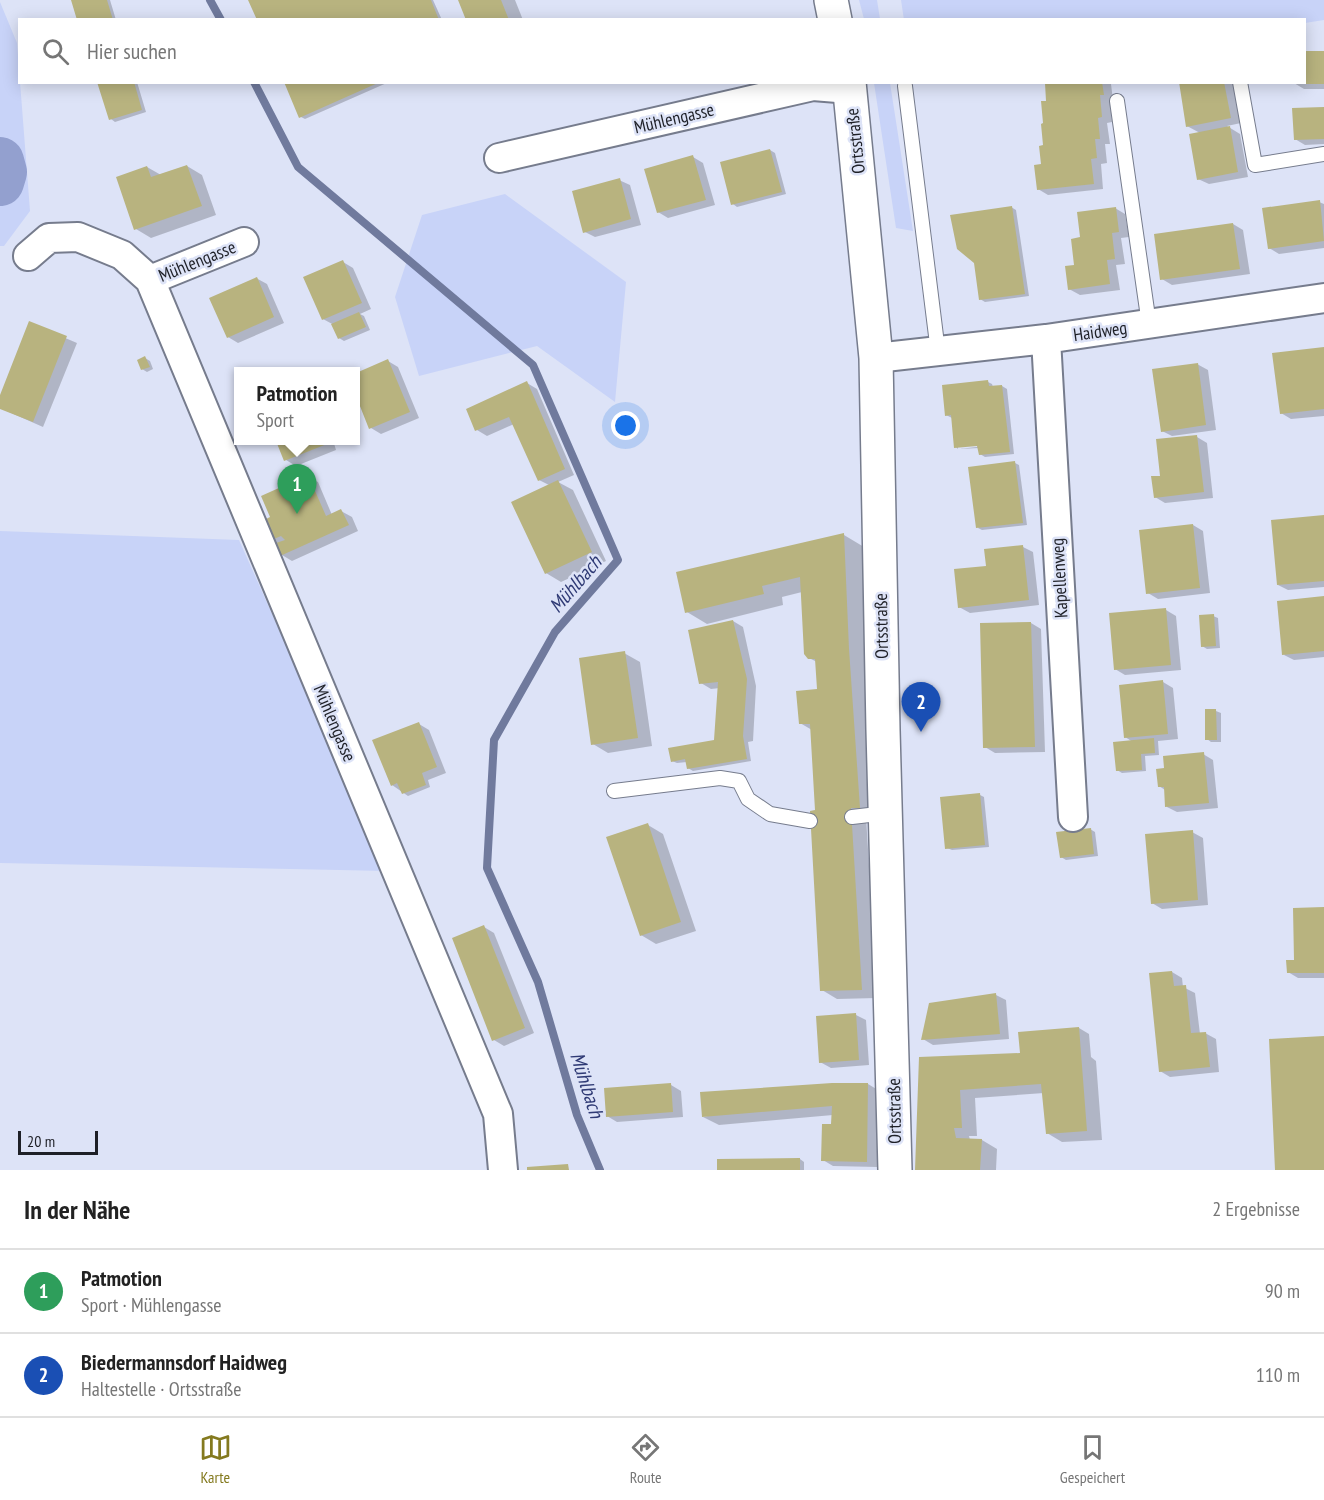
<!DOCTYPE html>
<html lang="de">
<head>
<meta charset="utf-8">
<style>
	:root { --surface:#fff; --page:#f6f6f6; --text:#222; --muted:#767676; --line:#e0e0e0; --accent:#847a1f }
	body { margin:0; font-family:"PT Sans Narrow",sans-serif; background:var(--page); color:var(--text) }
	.scale { position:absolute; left:18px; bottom:15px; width:80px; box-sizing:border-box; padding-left:6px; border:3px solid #1e2027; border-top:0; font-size:16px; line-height:21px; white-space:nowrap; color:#1e2027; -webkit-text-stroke:4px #dde3f7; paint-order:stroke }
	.you { position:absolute; left:626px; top:426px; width:21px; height:21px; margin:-15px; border:4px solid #fff; border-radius:50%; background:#1a73e8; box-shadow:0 0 0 9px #1a73e833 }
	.badge { display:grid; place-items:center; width:39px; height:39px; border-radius:50%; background:var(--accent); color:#fff; font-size:20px; font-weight:700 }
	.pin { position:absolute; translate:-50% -50px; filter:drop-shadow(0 2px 3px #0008) }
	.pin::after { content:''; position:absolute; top:32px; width:21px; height:18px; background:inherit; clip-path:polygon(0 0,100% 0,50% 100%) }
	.popup { position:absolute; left:234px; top:367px; width:126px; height:78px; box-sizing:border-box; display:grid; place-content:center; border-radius:0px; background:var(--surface); filter:drop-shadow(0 2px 4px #0005); font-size:20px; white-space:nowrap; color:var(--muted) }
	.popup b { font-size:22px; color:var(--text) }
	.popup::after { content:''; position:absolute; left:50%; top:100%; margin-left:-12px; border:12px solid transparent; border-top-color:var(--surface) }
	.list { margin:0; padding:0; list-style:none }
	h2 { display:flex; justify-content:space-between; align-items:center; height:78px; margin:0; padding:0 24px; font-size:26px }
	h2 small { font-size:20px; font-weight:400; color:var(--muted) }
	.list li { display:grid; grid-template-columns:39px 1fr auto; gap:18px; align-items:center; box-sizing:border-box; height:84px; padding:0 24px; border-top:2px solid var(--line) }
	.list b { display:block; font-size:22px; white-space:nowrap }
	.list p { margin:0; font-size:20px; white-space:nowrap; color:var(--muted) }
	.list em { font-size:20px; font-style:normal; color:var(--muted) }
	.icon { flex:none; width:33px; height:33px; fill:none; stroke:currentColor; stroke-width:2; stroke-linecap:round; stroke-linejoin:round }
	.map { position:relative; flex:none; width:1324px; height:1170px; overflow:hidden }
	.search { position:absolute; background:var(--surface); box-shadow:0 3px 15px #0003; left:18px; right:18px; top:18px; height:66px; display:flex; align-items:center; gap:15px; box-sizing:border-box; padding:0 21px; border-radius:0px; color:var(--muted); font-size:22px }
	.sheet { height:246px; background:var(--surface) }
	nav { display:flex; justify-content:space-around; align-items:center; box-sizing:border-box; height:84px; border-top:2px solid var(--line); background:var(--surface); font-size:16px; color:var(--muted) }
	nav a { display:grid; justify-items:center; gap:3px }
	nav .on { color:var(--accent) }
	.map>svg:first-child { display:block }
</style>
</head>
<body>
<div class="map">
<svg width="1324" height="1170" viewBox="0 0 1324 1170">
	<rect width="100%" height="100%" fill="#dde3f7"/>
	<path fill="#c8d3f8" d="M859 0H877L880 19H864Z
		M901 0H1324V20L1305 23 1304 20H904Z
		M0 2 17 43 30 211 4 246H0Z
		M874 83H890L913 231 896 228Z
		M505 194 626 282 615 402 537 346 419 376 395 297 422 215Z
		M0 531 239 540 387 871 0 863Z"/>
	<path fill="#0003" d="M72 0H110L116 20H79Z
		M250 0H433L442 20H258Z
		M460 0H515L523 20H468Z
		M1304 52H1324V89H1304L1294 83 1304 82Z
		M99 82H137L146 112 115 122 111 119Z
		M286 82H389L305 119 301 117Z
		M1061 82H1109L1111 84 1113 100H1110L1112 122 1107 123 1110 144H1105L1107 163 1101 164 1103 189 1048 195 1038 189 1042 165 1048 102 1046 84Z
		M1181 82H1234L1241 123 1227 126 1240 134 1248 177 1209 184 1198 179 1200 133 1187 126Z
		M1324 108V144L1305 145 1295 139Z
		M770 150 775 153 786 194 737 207 733 204Z
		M693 157 703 163 715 205 668 218 658 212Z
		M187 166 202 175 216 215 151 238 136 229 147 167 161 175Z
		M619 180 630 185 641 225 595 237 585 232Z
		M1319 202 1324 204V248L1279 254 1269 248Z
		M1011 207 1016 210 1029 296 985 302 980 299Z
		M1115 208 1125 214 1129 237 1121 238 1125 264 1116 265 1120 290 1080 295 1069 289 1076 266Z
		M1233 224 1243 230 1250 274 1172 285 1162 279Z
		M343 262 353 268 371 309 360 314 364 316 370 330 344 341 339 338 334 325 323 319Z
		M256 278 267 284 284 323 238 343 228 337Z
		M30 323 77 343 43 427 0 408V399Z
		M1324 349V416L1291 419 1281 413Z
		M145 358 150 361 153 369 147 372 142 369Z
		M388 361 398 367 419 418 381 434 371 428 356 392V375Z
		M1197 364 1208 370 1216 430 1172 436 1162 431Z
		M988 382 992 384 993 387 1002 386 1007 389 1014 454 985 457 980 454 979 448 959 449 985 446V443L958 446V449L956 447 952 418 946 415Z
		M527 383 537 389 574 475 558 482 573 490 606 561 561 582 546 573 549 485 539 480 514 424 487 436 477 430Z
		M1197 437 1207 443 1213 498 1165 503 1155 497 1161 477Z
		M278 440H333L336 450 296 466 286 460Z
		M1015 463 1019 465 1027 525 982 530 978 528Z
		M308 477 318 482 332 515 341 511 352 517 358 531 292 561 282 555 278 544 270 540 272 518Z
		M1324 516V587L1288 590 1278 585Z
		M1193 525 1203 531 1210 593 1158 599 1148 593Z
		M844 535 864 547 869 660 864 661 875 816H866L877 998 837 999 822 990 816 812 812 730 800 723 819 691 817 662 809 658 802 592 782 597 783 605 707 624 687 612Z
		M1023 547 1033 552 1039 605 970 613 959 607 987 567Z
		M1324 598V657L1294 660 1284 655Z
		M1166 610 1176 616 1181 670 1125 675 1115 669Z
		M1213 616 1218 618 1220 648 1207 649 1202 646Z
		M733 621 743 627 756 686 753 741 748 742 751 761 693 771 688 768 687 762 677 763 672 761 718 741 720 688 711 689 701 683Z
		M1031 623 1041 629 1045 752 995 753 985 747Z
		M624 653 640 662 652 746 608 753 593 744Z
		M1163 682 1173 688 1178 739 1158 741 1159 755 1145 756 1146 771 1122 773 1117 770 1133 742 1125 737Z
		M1216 711 1221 713V742H1211L1207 739Z
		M419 724 429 730 446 773 428 780 430 787 408 796 392 785Z
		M1203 754 1213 760 1218 808 1177 812 1167 807 1165 790 1159 786Z
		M980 795 984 797 989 847 952 850 947 848Z
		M648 825 663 834 696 931 656 944 641 935Z
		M1090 829 1095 832 1098 856 1066 860 1061 857Z
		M1192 832 1203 838 1208 905 1162 909 1152 903Z
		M1324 909V978H1298L1288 972Z
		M484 927 494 933 534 1033 504 1046 494 1040Z
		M1172 972 1182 978 1183 987 1195 993 1200 1034 1205 1033 1216 1039 1219 1072 1170 1077 1160 1071Z
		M996 995 1006 1000 1009 1039 933 1045 923 1039Z
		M856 1015 866 1020 869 1065 831 1068 820 1062Z
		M1079 1028 1089 1034 1091 1057 1096 1061 1102 1140 1062 1142 1047 1133 1044 1093 975 1098 977 1136H969L970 1140H982L997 1149 996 1170H916L920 1059 1021 1054 1020 1034Z
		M868 1084 878 1090 877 1167 833 1166 823 1160 833 1126V1115L719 1125 703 1117Z
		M671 1085 681 1091 683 1117 617 1122 607 1116Z
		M800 1159 804 1162V1170H718Z"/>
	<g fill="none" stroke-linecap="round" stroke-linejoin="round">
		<path stroke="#707a9d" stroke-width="8" d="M210 0 221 20
			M254 82 298 167 533 365 618 560 555 632 494 740 487 868 538 982 577 1115 600 1170"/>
		<path stroke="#93a0cf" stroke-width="48" d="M0 161 3 172 0 182"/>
	</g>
	<path fill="#b8b37f" d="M71 0H107L113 20H77Z
		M248 0H431L439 20H257Z
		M458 0H501L509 20H466Z
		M1305 51H1324V84H1305Z
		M97 82H134L142 110 109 120Z
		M284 82H380L299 118Z
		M1102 82 1104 95H1100L1102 117 1098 118 1100 139H1095L1097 158 1091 159 1094 184 1037 190 1034 165 1041 164 1039 146 1043 145 1041 124 1043 123 1041 101H1046L1045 83Z
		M1179 82H1224L1231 118 1186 127Z
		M1324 107V139L1294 140 1292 108Z
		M1230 126 1238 172 1197 180 1189 134Z
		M770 149 782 192 731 205 720 162Z
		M693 155 706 200 657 213 644 169Z
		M187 165 202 206 134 230 116 177 147 166 151 177Z
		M620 178 631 219 583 233 572 191Z
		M1320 200 1324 241 1268 249 1262 208Z
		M1012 206 1025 294 979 300 974 263 957 249 950 215Z
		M1116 207 1119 232 1112 233 1115 259 1107 260 1110 284 1068 290 1065 266 1074 265 1071 239 1080 237 1077 212Z
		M1233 223 1240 269 1160 280 1154 234Z
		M343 260 362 303 322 320 303 277Z
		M257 277 274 317 227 338 209 298Z
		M359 312 366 327 338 339 331 324Z
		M29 321 67 336 33 422 0 409V395Z
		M1324 347V409L1280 414 1272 353Z
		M145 356 150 367 141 370 137 360Z
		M388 359 410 412 369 429 356 396V373Z
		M1198 363 1206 425 1161 432 1152 369Z
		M988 380 989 386 1002 385 1010 452 979 455 977 446 954 448 951 415 945 416 942 385Z
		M527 381 565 469 538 481 509 417 475 431 466 409Z
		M1197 435 1204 492 1154 498 1151 476H1160L1156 439Z
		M276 441H326L327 444 284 461Z
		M1015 461 1023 523 976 528 968 467Z
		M308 475 326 516 341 509 349 525 280 556 276 543 285 540 281 536 269 541 262 521 270 517 261 496Z
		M558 480 592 552 545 574 511 502Z
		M1324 515V581L1277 585 1271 520Z
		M1193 524 1200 588 1146 594 1139 530Z
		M844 533 849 649 860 808H851L862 990 820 991 810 811 815 810 810 724H799L796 691 817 689 815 659H808L804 654 800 577 762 586 764 594 685 613 676 572Z
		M1023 545 1029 600 958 608 954 569 986 566 984 549Z
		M1324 596V651L1282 655 1277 601Z
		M1166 608 1171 665 1114 670 1109 613Z
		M1214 614 1216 646 1201 647 1199 615Z
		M733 620 747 679 743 736 747 759 687 769 685 759 671 762 668 748 714 740 718 682 699 684 688 630Z
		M1031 622 1035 747 983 748 980 623Z
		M625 651 638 738 591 745 579 658Z
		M1163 680 1168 734 1124 738 1119 685Z
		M1205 709H1216L1217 740H1205Z
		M419 722 437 767 422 773 426 785 402 794 397 783 391 786 372 740Z
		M1154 738 1155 753 1141 754 1142 770 1116 771 1113 742Z
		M1204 752 1209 803 1165 807 1164 787H1158L1156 769 1164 768 1163 756Z
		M980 793 985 845 945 849 940 797Z
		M648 823 681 922 640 936 606 837Z
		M1091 828 1094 854 1060 858 1056 832Z
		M1193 830 1198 900 1151 904 1145 834Z
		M1324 907V973H1287L1286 960H1294L1293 908Z
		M484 925 525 1028 492 1041 452 938Z
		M1172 971 1174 986 1186 985 1191 1033 1206 1032 1210 1067 1159 1072 1149 973Z
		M996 993 1000 1034 921 1040 929 1003Z
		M856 1013 859 1060 819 1063 816 1016Z
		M1079 1027 1087 1131 1046 1134 1041 1084 960 1090 962 1128H954L956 1138 982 1139 980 1170H915L919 1057 1020 1053 1018 1032Z
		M1324 1036V1170H1275L1269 1039Z
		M671 1083 673 1112 606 1117 604 1088Z
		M832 1083H868L867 1162 821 1161 822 1124H831L832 1106 702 1117 700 1092Z
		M800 1158V1170H717V1159Z
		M568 1164 569 1170H527V1167Z"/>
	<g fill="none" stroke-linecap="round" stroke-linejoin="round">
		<g stroke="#767c8d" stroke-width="16">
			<path id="lane" d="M1240 82 1255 165 1324 154
				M905 86 938 352
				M1117 101 1149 324
				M614 791 720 778 739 781 748 799 770 814 810 821
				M852 817 886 813"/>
		</g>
		<g stroke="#767c8d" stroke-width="32">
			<path id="street" d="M499 158 813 86 850 89
				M28 256 49 238 78 237 122 255 150 280 498 1114 503 1170
				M150 280 244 242
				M1046 339 1073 817
				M876 358 1046 339 1324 298"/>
		</g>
		<g stroke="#767c8d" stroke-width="36">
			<path id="secondary" d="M831 0 835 20
				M849 82 876 358 883 730 895 1170"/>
		</g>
		<use href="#lane" stroke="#fff" stroke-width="14"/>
		<use href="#street" stroke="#fff" stroke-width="28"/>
		<use href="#secondary" stroke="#fff" stroke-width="33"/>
	</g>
	<g text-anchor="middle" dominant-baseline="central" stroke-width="5" stroke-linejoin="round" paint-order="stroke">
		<g font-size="18" fill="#1e2027" stroke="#dde3f7">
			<text transform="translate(674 118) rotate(-13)">Mühlengasse</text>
			<text transform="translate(855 141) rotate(-96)">Ortsstraße</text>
			<text transform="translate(197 261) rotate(-22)">Mühlengasse</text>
			<text transform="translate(1100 331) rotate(-8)">Haidweg</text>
			<text transform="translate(1059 578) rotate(-93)">Kapellenweg</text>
			<text transform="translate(881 626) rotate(-91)">Ortsstraße</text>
			<text transform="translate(335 723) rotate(67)">Mühlengasse</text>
			<text transform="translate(894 1111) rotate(-91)">Ortsstraße</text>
		</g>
		<g font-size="20" font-style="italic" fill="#2f3a75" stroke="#dde3f7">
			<text transform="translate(575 584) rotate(-49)">Mühlbach</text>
			<text transform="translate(587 1085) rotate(72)">Mühlbach</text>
		</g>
	</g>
</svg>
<div class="scale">20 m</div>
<div class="you"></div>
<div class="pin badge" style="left:297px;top:514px;background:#2e9e5b">1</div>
<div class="popup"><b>Patmotion</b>Sport</div>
<div class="pin badge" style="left:921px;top:732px;background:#1a4fb4">2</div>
<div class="search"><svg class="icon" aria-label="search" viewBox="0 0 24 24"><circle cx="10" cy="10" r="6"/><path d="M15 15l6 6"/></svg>Hier suchen</div>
</div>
<section class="sheet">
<h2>In der Nähe<small>2 Ergebnisse</small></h2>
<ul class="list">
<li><span class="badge" style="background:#2e9e5b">1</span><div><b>Patmotion</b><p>Sport · Mühlengasse</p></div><em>90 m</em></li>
<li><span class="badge" style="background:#1a4fb4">2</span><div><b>Biedermannsdorf Haidweg</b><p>Haltestelle · Ortsstraße</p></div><em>110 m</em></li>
</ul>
</section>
<nav>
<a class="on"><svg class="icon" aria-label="map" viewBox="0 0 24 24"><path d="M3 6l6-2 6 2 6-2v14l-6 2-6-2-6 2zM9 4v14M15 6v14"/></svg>Karte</a>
<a><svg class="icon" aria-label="directions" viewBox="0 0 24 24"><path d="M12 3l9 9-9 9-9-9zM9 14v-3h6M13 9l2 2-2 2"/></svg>Route</a>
<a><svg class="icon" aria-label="saved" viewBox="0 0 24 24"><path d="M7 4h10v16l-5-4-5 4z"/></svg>Gespeichert</a>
</nav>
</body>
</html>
